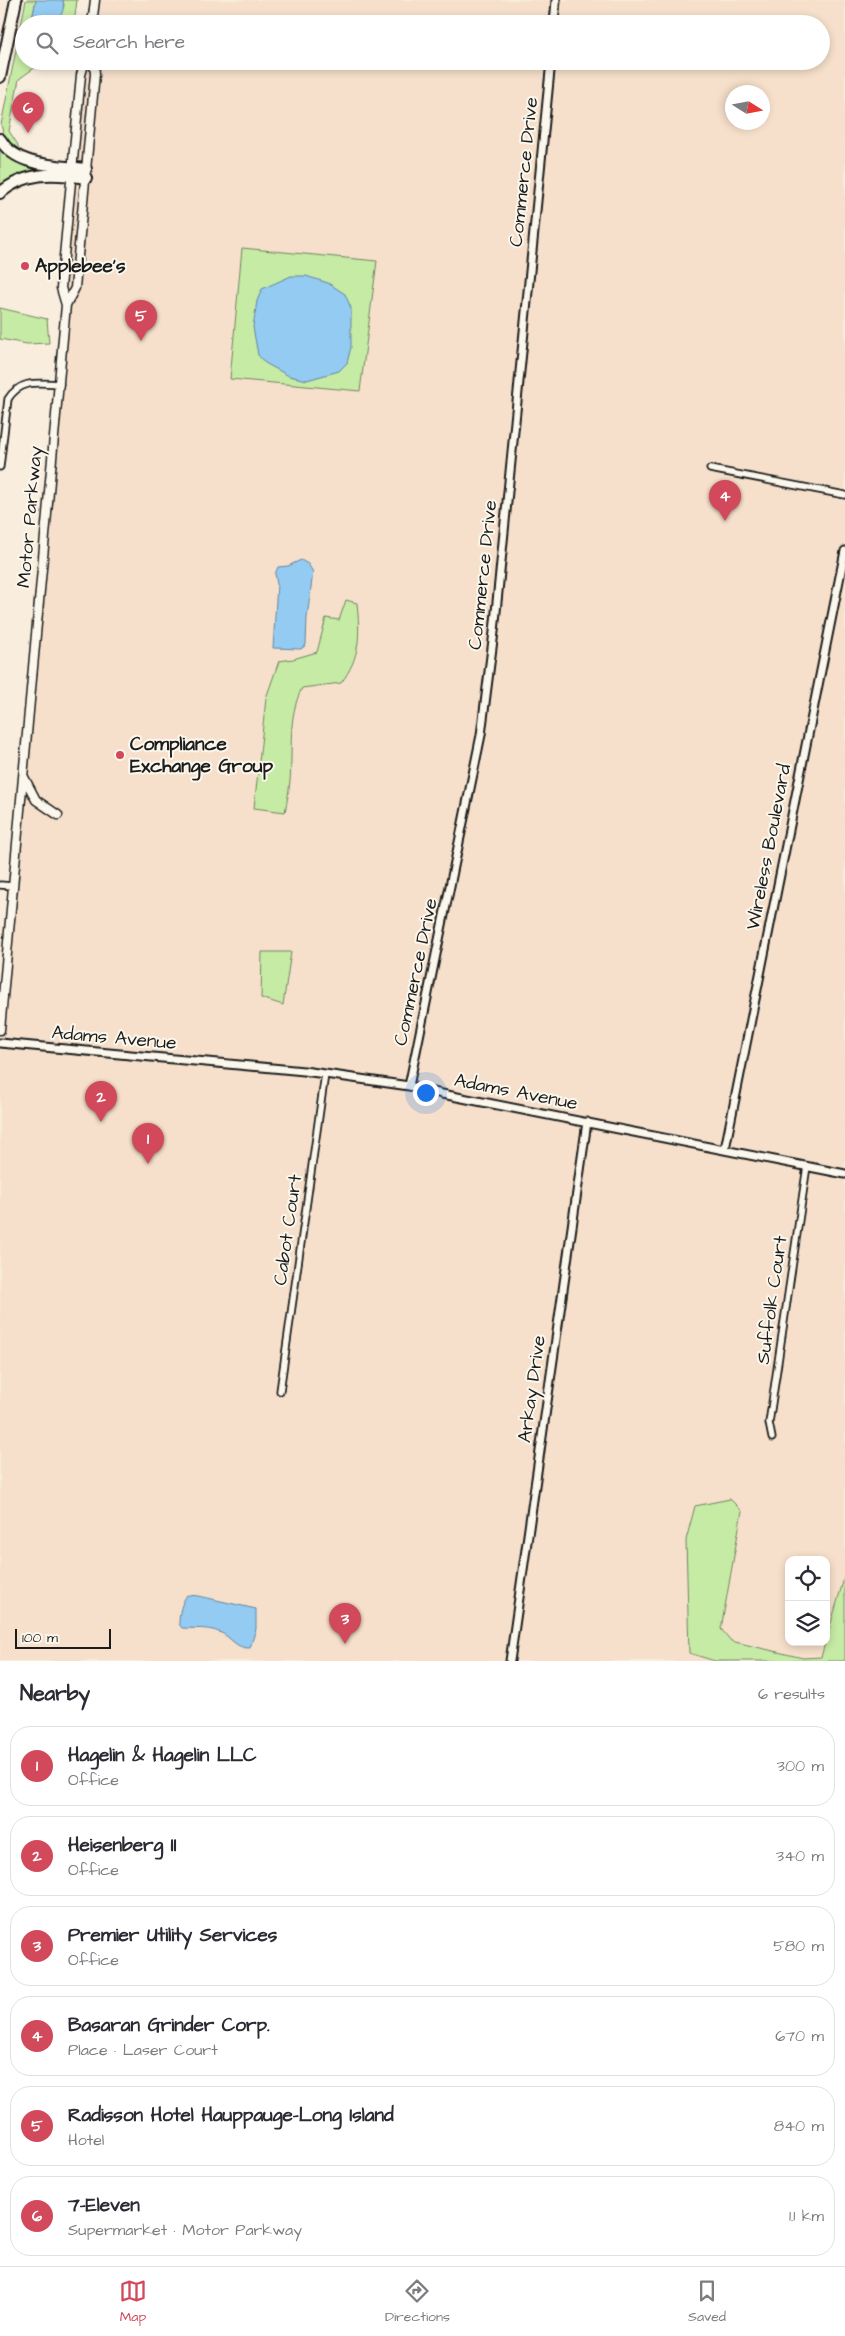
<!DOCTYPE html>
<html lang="en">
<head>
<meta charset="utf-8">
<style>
	:root { --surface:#fff; --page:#f7f7f7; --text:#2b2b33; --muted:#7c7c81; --line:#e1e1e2; --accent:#d1495b }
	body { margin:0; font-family:"Architects Daughter",sans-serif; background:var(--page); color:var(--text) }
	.controls { position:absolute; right:15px; bottom:15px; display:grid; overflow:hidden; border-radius:10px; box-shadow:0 2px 8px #0003 }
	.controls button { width:45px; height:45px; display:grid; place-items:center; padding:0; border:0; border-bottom:1px solid var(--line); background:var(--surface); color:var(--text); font:25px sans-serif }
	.compass { position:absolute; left:725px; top:85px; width:45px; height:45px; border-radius:50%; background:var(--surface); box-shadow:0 2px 8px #0003; rotate:101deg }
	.scale { position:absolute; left:15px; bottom:12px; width:96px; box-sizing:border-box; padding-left:5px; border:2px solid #1c1c1c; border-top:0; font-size:14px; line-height:18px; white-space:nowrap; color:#1c1c1c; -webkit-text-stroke:4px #fbf7ec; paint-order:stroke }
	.you { position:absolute; left:425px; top:1092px; width:18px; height:18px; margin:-12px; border:4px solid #fff; border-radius:50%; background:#1a73e8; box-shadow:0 0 0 8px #1a73e833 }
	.badge { display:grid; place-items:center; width:32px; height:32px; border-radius:50%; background:var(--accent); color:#fff; font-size:16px; font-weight:700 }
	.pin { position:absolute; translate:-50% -41px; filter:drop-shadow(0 1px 2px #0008) }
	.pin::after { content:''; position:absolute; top:26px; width:18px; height:15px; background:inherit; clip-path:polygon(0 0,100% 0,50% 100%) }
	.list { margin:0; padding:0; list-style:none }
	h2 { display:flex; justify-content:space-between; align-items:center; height:65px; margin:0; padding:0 20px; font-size:21px }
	h2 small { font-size:16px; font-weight:400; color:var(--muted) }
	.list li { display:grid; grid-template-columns:32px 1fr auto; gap:15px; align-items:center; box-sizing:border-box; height:80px; margin:0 10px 10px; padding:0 10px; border:1px solid var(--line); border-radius:20px }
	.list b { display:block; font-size:19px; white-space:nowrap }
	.list p { margin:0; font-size:16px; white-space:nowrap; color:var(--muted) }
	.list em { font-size:16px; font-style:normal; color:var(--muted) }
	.icon { flex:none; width:28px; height:28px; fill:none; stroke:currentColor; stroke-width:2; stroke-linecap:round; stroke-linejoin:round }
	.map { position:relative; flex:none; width:845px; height:1661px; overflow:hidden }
	.search { position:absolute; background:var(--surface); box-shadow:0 2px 8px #0003; left:15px; right:15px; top:15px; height:55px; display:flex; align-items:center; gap:12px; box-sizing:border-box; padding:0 18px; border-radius:28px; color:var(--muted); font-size:19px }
	.sheet { height:605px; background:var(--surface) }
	nav { display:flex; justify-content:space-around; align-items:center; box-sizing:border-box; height:70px; border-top:1px solid var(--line); background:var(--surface); font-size:14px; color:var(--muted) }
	nav a { display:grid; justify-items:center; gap:2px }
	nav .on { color:var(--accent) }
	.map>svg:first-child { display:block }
</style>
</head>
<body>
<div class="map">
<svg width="845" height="1661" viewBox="0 0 845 1661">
	<rect width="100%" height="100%" fill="#f9eddd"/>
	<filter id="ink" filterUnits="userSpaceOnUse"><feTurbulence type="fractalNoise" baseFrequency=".02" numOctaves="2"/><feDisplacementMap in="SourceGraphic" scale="10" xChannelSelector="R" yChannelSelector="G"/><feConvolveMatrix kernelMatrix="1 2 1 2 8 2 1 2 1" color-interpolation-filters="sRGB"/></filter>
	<g filter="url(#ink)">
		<path fill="#f6e0cb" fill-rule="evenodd" d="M92 0H845V1661H0V1007L66 305 65 246 86 61H821V24H90ZM732 92H762V122H732ZM789 1560H826V1642H789Z"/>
		<path fill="#c6eba5" stroke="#718460" d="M26 0H36L31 24H24V61H44L19 79 9 131 18 145V154L5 139 1 125Z
			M63 0H77L74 24H54L64 6Z
			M0 149C12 165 33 163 39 170L23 174 0 187Z
			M242 248 377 261 360 391 230 379Z
			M0 308 47 319 49 343 27 344 0 339Z
			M346 600 357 603C360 634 361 657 341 683L302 688C287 718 293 749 290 781 289 791 287 802 285 812L254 808 266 698 279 661 293 659 317 652 326 618 339 620Z
			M262 952H291L283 1005 261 998Z
			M730 1499 742 1511 721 1629 731 1641 803 1658 821 1657 845 1575V1661H715L689 1653 686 1540 695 1506Z"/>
		<path fill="#94cbf3" stroke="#64859d" d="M36 0H63C65 10 61 17 54 24H31Z
			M291 276H306L328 283 345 294 351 308V347L347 363 339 371 307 380 289 376 265 363 258 355 253 327 257 301 262 289Z
			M301 560 308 564 313 572 307 618 306 645 301 649 273 648 277 584 275 574 278 567 288 566Z
			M187 1595 199 1596 256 1609V1629L250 1648C235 1649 231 1636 219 1632 207 1627 194 1629 182 1628L179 1624C179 1613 181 1604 187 1595Z"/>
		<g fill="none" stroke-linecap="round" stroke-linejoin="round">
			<g stroke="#1c1c1c" stroke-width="9">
				<path id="minor" d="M0 467 8 399C21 379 38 383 60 384
					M710 469 845 495
					M0 885 13 886
					M280 1391 325 1074
					M772 1438 769 1423 807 1166"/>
			</g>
			<g stroke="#1c1c1c" stroke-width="11">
				<path id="tertiary" d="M554 24 556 0
					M0 1043 304 1071 409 1086 442 1094 845 1174
					M409 1086 481 735 494 632 551 61
					M725 1149 845 551
					M510 1661 587 1122"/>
			</g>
			<g stroke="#1c1c1c" stroke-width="11">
				<path id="secondary" d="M92 24 95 0
					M66 305 75 288 95 74 94 61
					M24 777 36 800 58 815
					M0 1030 66 305 61 288 81 75 85 61"/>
			</g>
			<g stroke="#1c1c1c" stroke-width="14">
				<path id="trunk" d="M0 77 16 0
					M0 139C16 168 58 165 86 169
					M0 193C26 171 54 173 86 178"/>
			</g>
			<use href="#minor" stroke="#fbf7ec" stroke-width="5.5"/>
			<use href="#tertiary" stroke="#fbf7ec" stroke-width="7"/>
			<use href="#secondary" stroke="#fbf7ec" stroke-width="8"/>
			<use href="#trunk" stroke="#fbf7ec" stroke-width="10"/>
		</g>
	</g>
	<g fill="#d1495b" stroke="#fbf7ec" stroke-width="2">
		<circle cx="25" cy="266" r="5"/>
		<circle cx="120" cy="755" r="5"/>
	</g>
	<g text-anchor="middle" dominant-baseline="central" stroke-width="4" stroke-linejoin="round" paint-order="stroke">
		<g font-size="19" fill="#1c1c1c" stroke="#fbf7ec">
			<text transform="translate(524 172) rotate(-84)">Commerce Drive</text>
			<text transform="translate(30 517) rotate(-85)">Motor Parkway</text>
			<text transform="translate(483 575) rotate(-84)">Commerce Drive</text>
			<text transform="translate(769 847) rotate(-79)">Wireless Boulevard</text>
			<text transform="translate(416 972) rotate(-78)">Commerce Drive</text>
			<text transform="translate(114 1038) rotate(5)">Adams Avenue</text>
			<text transform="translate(516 1092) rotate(11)">Adams Avenue</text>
			<text transform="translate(288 1230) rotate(-82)">Cabot Court</text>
			<text transform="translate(772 1300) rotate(-82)">Suffolk Court</text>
			<text transform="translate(532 1389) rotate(-82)">Arkay Drive</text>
		</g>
		<g font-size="19" font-weight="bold" fill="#1c1c1c" stroke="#fbf7ec" text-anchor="start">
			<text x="35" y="266">Applebee's</text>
			<text x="130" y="744">Compliance<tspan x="130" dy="22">Exchange Group</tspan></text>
		</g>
	</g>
</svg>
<div class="controls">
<button><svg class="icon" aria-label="locate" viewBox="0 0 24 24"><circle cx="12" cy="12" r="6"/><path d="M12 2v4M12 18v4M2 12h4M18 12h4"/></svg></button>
<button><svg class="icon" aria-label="layers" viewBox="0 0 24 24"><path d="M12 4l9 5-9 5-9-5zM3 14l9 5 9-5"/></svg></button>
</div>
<svg class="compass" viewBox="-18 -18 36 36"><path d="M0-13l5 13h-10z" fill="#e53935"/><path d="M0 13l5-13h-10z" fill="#7c7c81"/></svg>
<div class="scale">100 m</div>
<div class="you"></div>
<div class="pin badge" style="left:148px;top:1164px">1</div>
<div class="pin badge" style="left:101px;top:1122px">2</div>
<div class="pin badge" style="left:345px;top:1644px">3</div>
<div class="pin badge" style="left:725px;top:521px">4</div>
<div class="pin badge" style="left:141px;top:341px">5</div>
<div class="pin badge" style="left:28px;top:133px">6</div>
<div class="search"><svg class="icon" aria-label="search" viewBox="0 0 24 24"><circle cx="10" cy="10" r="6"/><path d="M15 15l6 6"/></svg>Search here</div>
</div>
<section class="sheet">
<h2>Nearby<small>6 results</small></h2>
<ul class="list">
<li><span class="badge">1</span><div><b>Hagelin &amp; Hagelin LLC</b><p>Office</p></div><em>300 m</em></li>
<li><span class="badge">2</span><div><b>Heisenberg II</b><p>Office</p></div><em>340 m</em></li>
<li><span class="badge">3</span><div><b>Premier Utility Services</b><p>Office</p></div><em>580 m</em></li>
<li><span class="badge">4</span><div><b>Basaran Grinder Corp.</b><p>Place · Laser Court</p></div><em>670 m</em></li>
<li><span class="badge">5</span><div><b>Radisson Hotel Hauppauge-Long Island</b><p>Hotel</p></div><em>840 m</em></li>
<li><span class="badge">6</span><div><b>7-Eleven</b><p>Supermarket · Motor Parkway</p></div><em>1.1 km</em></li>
</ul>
</section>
<nav>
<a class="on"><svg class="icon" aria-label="map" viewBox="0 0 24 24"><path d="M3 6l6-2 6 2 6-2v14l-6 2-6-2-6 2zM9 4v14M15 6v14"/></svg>Map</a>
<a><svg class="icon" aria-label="directions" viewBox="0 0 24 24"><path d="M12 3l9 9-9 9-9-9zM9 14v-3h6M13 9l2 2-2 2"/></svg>Directions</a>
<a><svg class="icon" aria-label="saved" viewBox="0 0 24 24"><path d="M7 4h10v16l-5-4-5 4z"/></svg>Saved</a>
</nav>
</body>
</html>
